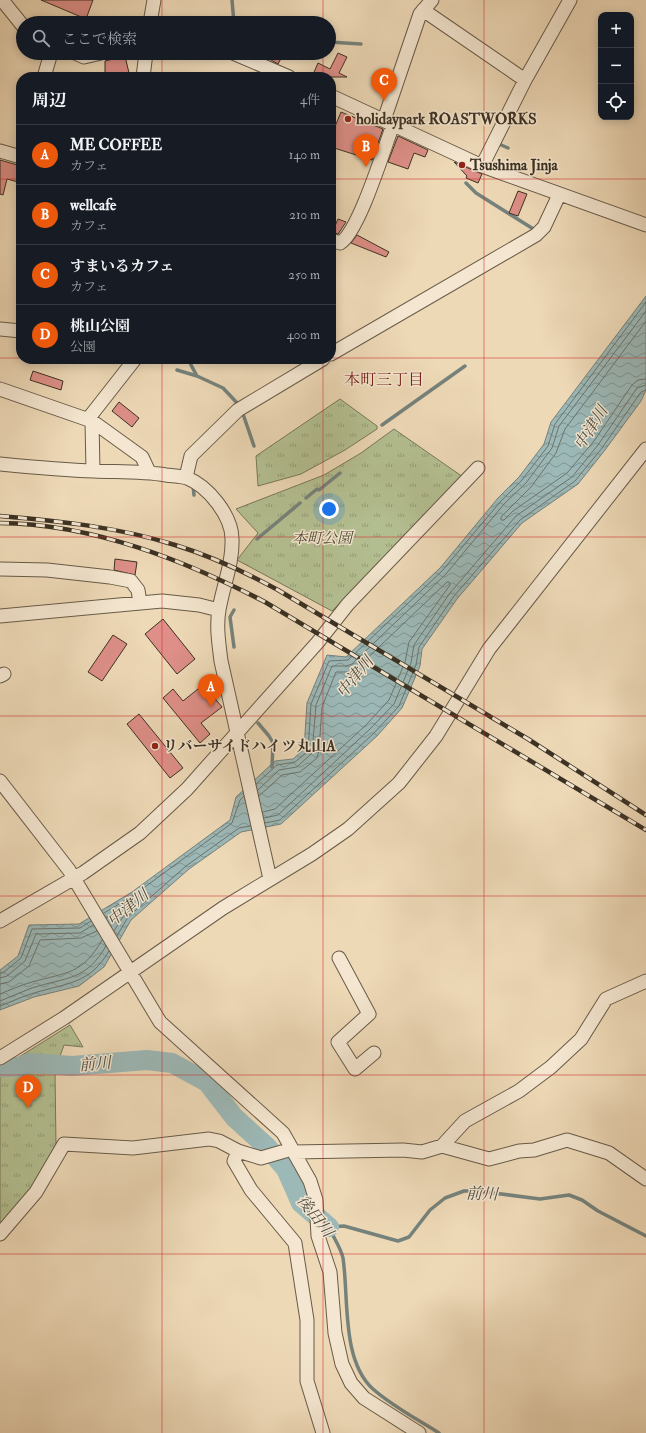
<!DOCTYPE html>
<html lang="ja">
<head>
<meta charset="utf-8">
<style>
	:root { --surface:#171b24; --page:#20242c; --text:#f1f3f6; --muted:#9ea1a6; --line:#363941; --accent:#ea580c }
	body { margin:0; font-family:"IM FELL Double Pica","Noto Serif JP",serif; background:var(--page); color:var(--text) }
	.controls { position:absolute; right:12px; top:12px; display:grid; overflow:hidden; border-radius:8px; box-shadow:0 2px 10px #0003 }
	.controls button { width:36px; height:36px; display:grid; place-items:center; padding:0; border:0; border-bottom:1px solid var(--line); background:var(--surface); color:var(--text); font:20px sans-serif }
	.you { position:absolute; left:329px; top:509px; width:14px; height:14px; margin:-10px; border:3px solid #fff; border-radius:50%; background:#1a73e8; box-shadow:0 0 0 6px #1a73e833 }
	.badge { display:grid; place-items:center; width:26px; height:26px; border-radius:50%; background:var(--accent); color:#fff; font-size:13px; font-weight:700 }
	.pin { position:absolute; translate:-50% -33px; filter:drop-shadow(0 1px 2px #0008) }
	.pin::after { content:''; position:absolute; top:21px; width:14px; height:12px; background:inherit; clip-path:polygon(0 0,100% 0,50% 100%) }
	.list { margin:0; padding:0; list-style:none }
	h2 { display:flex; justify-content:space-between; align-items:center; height:52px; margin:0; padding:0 16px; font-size:17px }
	h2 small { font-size:13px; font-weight:400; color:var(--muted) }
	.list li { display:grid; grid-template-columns:26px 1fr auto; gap:12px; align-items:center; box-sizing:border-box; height:60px; padding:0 16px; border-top:1px solid var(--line) }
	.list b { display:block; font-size:15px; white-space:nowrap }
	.list p { margin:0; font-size:13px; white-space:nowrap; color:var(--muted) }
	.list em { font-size:13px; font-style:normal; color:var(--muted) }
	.icon { flex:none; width:22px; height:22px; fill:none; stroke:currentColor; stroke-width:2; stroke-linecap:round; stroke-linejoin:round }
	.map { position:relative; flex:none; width:646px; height:1433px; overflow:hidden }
	.search { position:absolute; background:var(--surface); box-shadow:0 2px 10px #0003; left:16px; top:16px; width:320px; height:44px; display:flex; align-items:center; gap:10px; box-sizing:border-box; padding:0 14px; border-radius:22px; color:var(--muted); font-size:15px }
	.panel { position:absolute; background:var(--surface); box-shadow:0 2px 10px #0003; left:16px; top:72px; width:320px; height:292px; border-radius:16px }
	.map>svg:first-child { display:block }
</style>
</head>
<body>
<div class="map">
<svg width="646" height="1433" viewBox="0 0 646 1433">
	<defs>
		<pattern id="park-tufts" width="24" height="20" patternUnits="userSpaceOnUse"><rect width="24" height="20" fill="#b4c092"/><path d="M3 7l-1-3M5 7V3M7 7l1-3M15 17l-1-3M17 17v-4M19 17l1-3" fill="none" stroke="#949d77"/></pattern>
		<pattern id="water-waves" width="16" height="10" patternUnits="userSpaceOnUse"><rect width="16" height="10" fill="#9cb8b7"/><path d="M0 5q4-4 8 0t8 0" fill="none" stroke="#809694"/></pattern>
	</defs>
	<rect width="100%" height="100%" fill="#eed9b7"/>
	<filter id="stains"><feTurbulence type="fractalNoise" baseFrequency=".005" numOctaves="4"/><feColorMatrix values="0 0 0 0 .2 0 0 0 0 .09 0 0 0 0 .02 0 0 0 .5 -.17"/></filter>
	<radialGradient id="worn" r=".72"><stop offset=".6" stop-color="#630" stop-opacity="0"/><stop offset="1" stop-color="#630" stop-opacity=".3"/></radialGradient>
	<path fill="url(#park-tufts)" stroke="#78785a" d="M340 399 377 426V429L345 450 301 474 258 486 256 456Z
		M394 429 463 477 332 611 237 560 258 533 236 509 324 475 361 453Z
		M70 1025 83 1047 64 1045 55 1070 56 1147 32 1188 0 1228V1069Z"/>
	<path fill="url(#water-waves)" stroke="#75827c" d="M646 296V390L641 401 605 450 578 484 522 523 457 599 422 649 420 666 402 708 377 736 281 824 241 832 189 869 131 920 104 967 79 986 34 997 0 1010V970L18 956 29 925 79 924 132 892 230 820 236 797 275 761 293 759 304 749 307 703 327 655 346 657 440 568 498 498 519 477 544 444 551 422Z"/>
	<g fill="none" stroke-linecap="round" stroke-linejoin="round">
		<path stroke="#6c746d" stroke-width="1" d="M646 321 565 429 556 453 531 487 501 517V520H504L513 511 567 473 594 441 632 385 638 380 646 379
			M256 784 277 765 295 762 308 751 311 704 329 661 348 660 442 571 501 501 522 480 548 446 555 424 646 302
			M258 790 279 770 297 767 312 753 316 705 332 666H346L352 664 446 574 504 504 526 483 552 448 559 426 646 311
			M259 796 282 775 300 772 317 758 319 750 322 707 336 672H349L356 669 447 582H449L450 585 409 642 405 662 389 700 366 725 275 809 263 812
			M264 818 278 815 370 729 394 704 411 663 414 645 450 593 516 516 572 477 598 445 637 388 646 385
			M265 823 280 820 374 733 399 706 416 665 419 647 454 596 520 520 575 481 602 448 641 392 646 390
			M104 913 134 895 232 823 240 800 244 796
			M106 918 131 903 133 904 124 915 114 931
			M117 936 128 917 186 866 239 828 250 826
			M0 973 4 972 21 958 32 929 80 928 91 921
			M0 978 7 976 25 961 36 934 80 933 93 925
			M0 984 9 982 29 966 40 940 81 938 97 931
			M0 994C10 990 21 985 32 982 67 972 82 975 102 940
			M0 1001C10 997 21 992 32 988 66 977 86 981 106 946
			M0 1006C11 1002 23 996 34 993 67 983 90 984 109 951"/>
		<path stroke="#75827c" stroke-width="3.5" d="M232 0 234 23
			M329 42 361 44
			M499 144 508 148
			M466 183 476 193 535 230
			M191 359V365L197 376
			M79 360 80 359
			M177 370 197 376 223 388 239 405
			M243 414 254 446
			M382 425 465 366
			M193 485 194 495
			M306 498 317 489 319 490 340 473
			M257 539 300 503
			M234 610 230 617 234 647
			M258 723 269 736 273 743 272 767
			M439 1433C417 1419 392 1406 373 1389 341 1360 349 1297 343 1258 341 1248 333 1237 329 1227L344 1226 398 1241 409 1237 430 1210 445 1198 464 1191H478L540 1199 569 1195 582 1200 598 1211 646 1236"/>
		<path stroke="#9cb8b7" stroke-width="20" d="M0 1067H19L30 1063 72 1066 147 1060 172 1063 207 1082 234 1117 267 1147 286 1169 301 1203 329 1227"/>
	</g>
	<path fill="#de8f88" stroke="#3b3123" d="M41 0H93L86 19Z
		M259 53H284L278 64Z
		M338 53 347 57 339 73 347 77H312L318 63 330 69Z
		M125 56 129 73 105 77V61Z
		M341 112 383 129 372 160 331 147V136Z
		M398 136 428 150 425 157 414 153 408 169 388 162Z
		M0 160 21 166 18 182 7 179 3 195 0 194Z
		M454 162 482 174 478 183 466 178 467 176Z
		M518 191 527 194 518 216 509 213Z
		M338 219 346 222 338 234 332 232Z
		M357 235 389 252 386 257 351 243Z
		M33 371 63 381 61 390 30 380Z
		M119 402 139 418 132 427 112 411Z
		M115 559 137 562 135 575 114 570Z
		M163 619 195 659 177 674 145 634Z
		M113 635 127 644 102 681 88 672Z
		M208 681 217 692 212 695 222 707 201 723 210 734 200 743 163 698 173 689 183 701Z
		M139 714 183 768 170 778 127 724Z"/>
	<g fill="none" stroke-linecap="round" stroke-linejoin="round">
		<g stroke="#685b48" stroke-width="15">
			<path id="minor" d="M2 0 23 26
				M423 10 525 80
				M150 23 154 0
				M75 53 84 57 101 53
				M233 53 289 77
				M44 77 51 53
				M143 77 146 53
				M331 96 482 166 646 225
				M384 120 420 14 432 0
				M0 151 21 157
				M482 166 525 80 570 0
				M331 240 340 243C359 232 384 148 393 125
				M0 329 21 331
				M331 354 536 235 544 227 559 195
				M0 389 92 421 142 457 149 472
				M88 419 135 359
				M92 421 93 471
				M0 464C31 467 63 470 94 471 118 472 142 471 166 475 173 476 181 476 187 478 208 486 232 516 232 539 233 563 223 586 219 610 216 627 219 644 221 661L270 879
				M186 477 191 456 238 410 323 359
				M0 569 47 570 110 577 131 581 138 590 140 603
				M0 616 162 601 199 605 219 610
				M0 676 4 674
				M0 781 69 870 160 1022 283 1133 310 1181 316 1200 318 1236 330 1272 335 1333 342 1364 351 1383 364 1398 419 1433
				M0 921 83 873 140 833 187 789 318 642 348 604 478 468
				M339 958 369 1014 338 1042 355 1069 374 1053
				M0 1058 64 1018 223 908 312 854 348 829 399 783 436 736 489 649 646 449
				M442 1146 465 1121 519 1091 551 1067 581 1039 606 999 646 981
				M292 1149 261 1158 238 1151 234 1161 251 1190 295 1243 307 1320V1381L323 1433
				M294 1152 403 1150 422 1152 442 1146 489 1159 519 1151 534 1150 567 1140 609 1153 646 1179
				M0 1234 36 1192 64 1144 133 1148 209 1139 219 1141 238 1151"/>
		</g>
		<use href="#minor" stroke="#f4e6d0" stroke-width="13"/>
		<g stroke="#3b3123" stroke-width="4.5">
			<path id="rail" d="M0 516C59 521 118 527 175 545 211 556 245 572 278 590L528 739 646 815
				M0 523C93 524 184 560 265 602L646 830"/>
		</g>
		<use href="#rail" stroke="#f4e6d0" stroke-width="3" stroke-dasharray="9" stroke-linecap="butt"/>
	</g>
	<path fill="none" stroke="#d62828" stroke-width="1" stroke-opacity="0.55" d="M162 0V23M323 0V23M484 0V1433M162 53V77M323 53V77M0 179H21M331 179H646M0 358H21M331 358H646M162 359V1433M323 359V1433M0 537H646M0 716H646M0 896H646M0 1075H646M0 1254H646"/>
	<g fill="#8f2418" stroke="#f4e6d0" stroke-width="1.5">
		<circle cx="348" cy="119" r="4"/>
		<circle cx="462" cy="165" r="4"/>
		<circle cx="155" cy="746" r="4"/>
	</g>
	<g text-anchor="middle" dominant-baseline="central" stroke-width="3" stroke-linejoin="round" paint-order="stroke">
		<g font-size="15" font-weight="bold" fill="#3b3123" stroke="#f4e6d0" text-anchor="start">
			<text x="356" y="119">holidaypark ROASTWORKS</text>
			<text x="470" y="165">Tsushima Jinja</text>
			<text x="163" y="746">リバーサイドハイツ丸山A</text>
		</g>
		<g font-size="15" font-style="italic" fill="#534e39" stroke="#f4e6d0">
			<text x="322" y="538">本町公園</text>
		</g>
		<g font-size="16" fill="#7a1f14" stroke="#f4e6d0">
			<text x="384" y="380">本町三丁目</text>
		</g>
		<g font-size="16" font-style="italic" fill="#4e4c41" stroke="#f4e6d0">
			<text transform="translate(591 428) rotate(-58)">中津川</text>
			<text transform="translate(355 677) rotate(-51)">中津川</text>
			<text transform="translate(128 908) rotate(-39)">中津川</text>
			<text transform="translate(95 1064) rotate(-5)">前川</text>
			<text transform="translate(482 1194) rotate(2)">前川</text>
			<text transform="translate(315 1216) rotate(52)">後田川</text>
		</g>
	</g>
	<rect width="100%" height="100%" filter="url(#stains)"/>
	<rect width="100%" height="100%" fill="url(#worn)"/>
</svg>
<div class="controls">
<button>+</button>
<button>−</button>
<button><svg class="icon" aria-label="locate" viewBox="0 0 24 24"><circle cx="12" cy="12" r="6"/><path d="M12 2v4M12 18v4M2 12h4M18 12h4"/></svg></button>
</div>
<div class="you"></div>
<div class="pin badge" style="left:211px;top:707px">A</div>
<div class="pin badge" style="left:366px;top:167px">B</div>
<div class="pin badge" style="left:384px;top:101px">C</div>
<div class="pin badge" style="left:28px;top:1108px">D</div>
<div class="search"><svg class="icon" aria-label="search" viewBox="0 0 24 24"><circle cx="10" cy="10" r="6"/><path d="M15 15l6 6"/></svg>ここで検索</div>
<section class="panel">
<h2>周辺<small>4件</small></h2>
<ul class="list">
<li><span class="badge">A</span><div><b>ME COFFEE</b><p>カフェ</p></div><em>140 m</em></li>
<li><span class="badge">B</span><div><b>wellcafe</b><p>カフェ</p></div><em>210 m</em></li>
<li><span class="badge">C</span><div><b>すまいるカフェ</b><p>カフェ</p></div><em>250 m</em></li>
<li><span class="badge">D</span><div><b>桃山公園</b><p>公園</p></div><em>400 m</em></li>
</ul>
</section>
</div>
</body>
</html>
